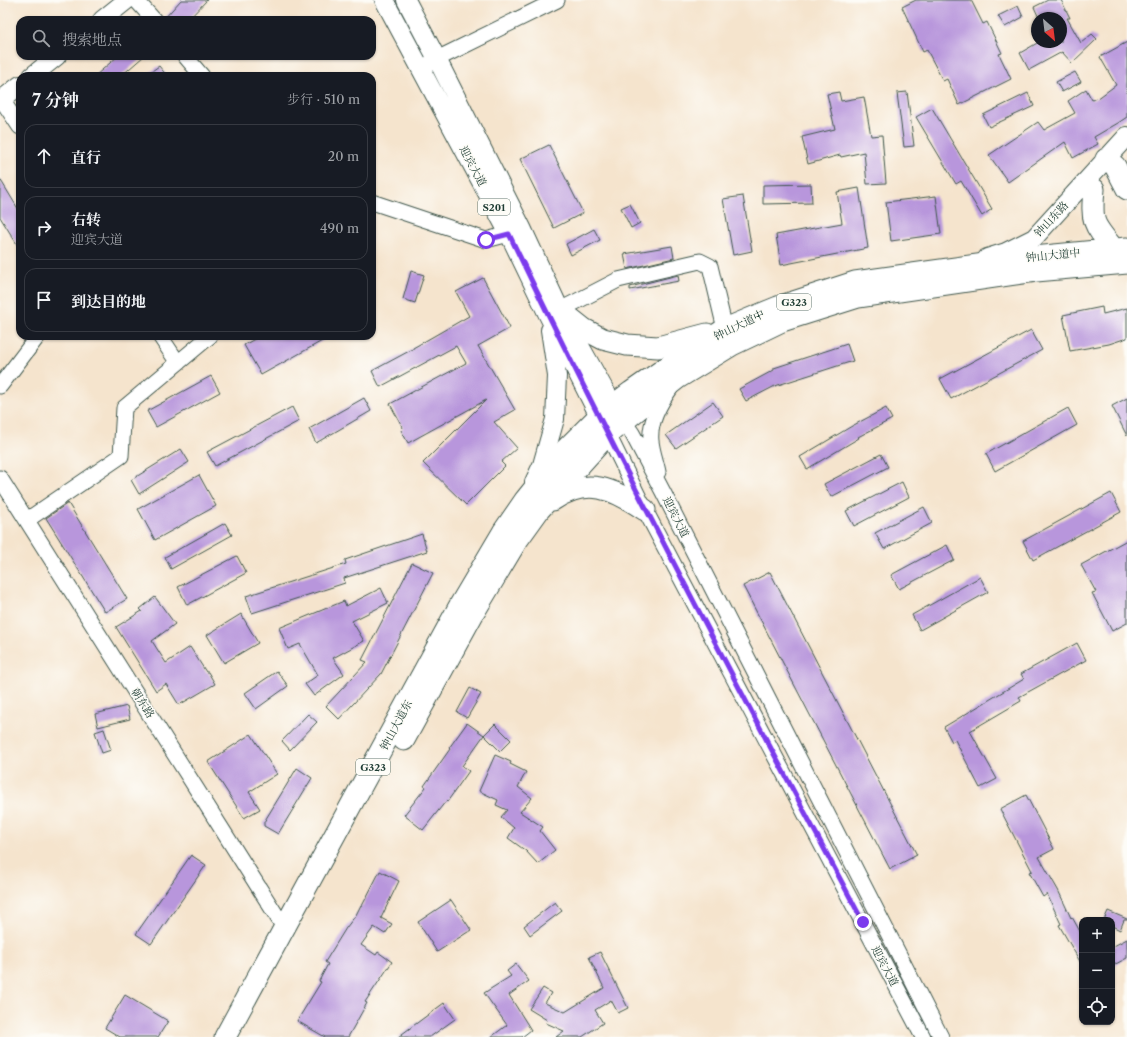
<!DOCTYPE html>
<html lang="zh">
<head>
<meta charset="utf-8">
<style>
	:root { --surface:#171b24; --page:#20242c; --text:#f1f3f6; --muted:#9ea1a6; --line:#363941 }
	body { margin:0; font-family:"Libre Caslon Text","Noto Serif SC",serif; background:var(--page); color:var(--text) }
	.controls { position:absolute; right:12px; bottom:12px; display:grid; overflow:hidden; border-radius:8px; box-shadow:0 1px 3px #0004 }
	.controls button { width:36px; height:36px; display:grid; place-items:center; padding:0; border:0; border-bottom:1px solid var(--line); background:var(--surface); color:var(--text); font:20px sans-serif }
	.compass { position:absolute; left:1031px; top:12px; width:36px; height:36px; border-radius:50%; background:var(--surface); box-shadow:0 1px 3px #0004; rotate:152deg }
	.stop { position:absolute; width:12px; height:12px; margin:-9px; border:3px solid #7c3aed; border-radius:50%; background:#fff }
	.stop.end { background:#7c3aed; border-color:#fff; box-shadow:0 1px 4px #0008 }
	.list { margin:0; padding:0; list-style:none }
	h2 { display:flex; justify-content:space-between; align-items:center; height:52px; margin:0; padding:0 16px; font-size:17px }
	h2 small { font-size:13px; font-weight:400; color:var(--muted) }
	.list li { display:grid; grid-template-columns:26px 1fr auto; gap:12px; align-items:center; box-sizing:border-box; height:64px; margin:0 8px 8px; padding:0 8px; border:1px solid var(--line); border-radius:12px }
	.list b { display:block; font-size:15px; white-space:nowrap }
	.list p { margin:0; font-size:13px; white-space:nowrap; color:var(--muted) }
	.list em { font-size:13px; font-style:normal; color:var(--muted) }
	.icon { flex:none; width:22px; height:22px; fill:none; stroke:currentColor; stroke-width:2; stroke-linecap:round; stroke-linejoin:round }
	.map { position:relative; flex:none; width:1127px; height:1037px; overflow:hidden }
	.search { position:absolute; background:var(--surface); box-shadow:0 1px 3px #0004; left:16px; top:16px; width:360px; height:44px; display:flex; align-items:center; gap:10px; box-sizing:border-box; padding:0 14px; border-radius:12px; color:var(--muted); font-size:15px }
	.panel { position:absolute; background:var(--surface); box-shadow:0 1px 3px #0004; left:16px; top:72px; width:360px; height:268px; border-radius:12px }
	.map>svg:first-child { display:block }
</style>
</head>
<body>
<div class="map">
<svg width="1127" height="1037" viewBox="0 0 1127 1037">
	<rect width="100%" height="100%" fill="#fdfcf7"/>
	<filter id="ink" filterUnits="userSpaceOnUse"><feTurbulence type="fractalNoise" baseFrequency=".025" numOctaves="2"/><feDisplacementMap in="SourceGraphic" scale="8" xChannelSelector="R" yChannelSelector="G"/><feConvolveMatrix kernelMatrix="1 2 1 2 8 2 1 2 1" color-interpolation-filters="sRGB"/></filter>
	<filter id="wash" filterUnits="userSpaceOnUse"><feTurbulence type="fractalNoise" baseFrequency=".012" numOctaves="4" result="noise"/><feDisplacementMap in="SourceGraphic" scale="16" xChannelSelector="R" yChannelSelector="G"/><feGaussianBlur stdDeviation="0.9" result="paint"/><feColorMatrix in="noise" values="0 0 0 0 0 0 0 0 0 0 0 0 0 0 0 0 0 1.4 0 .05"/><feComposite in="paint" operator="in"/></filter>
	<g filter="url(#wash)">
		<rect width="100%" height="100%" fill="#f5e4cd"/>
		<g id="blocks">
			<path fill="#b896dc" d="M181 0H207L188 20H163Z
				M916 0H971L983 24 987 22 1002 53 999 54 1011 79 959 105 947 79 943 81 927 50 923 52 902 7Z
				M1048 0H1061L1070 18H1067L1081 43 1092 34 1097 39 1072 63 1062 52 1029 70 1020 53 1039 42H1061V18H1039L1034 7Z
				M1018 6 1023 17 1005 27 998 16Z
				M1127 42V117L1118 123 1094 137 1098 144 1073 158 1065 142 1008 182 989 155 1038 122 1044 130 1075 113 1068 101 1086 89 1092 100 1096 98 1097 99 1116 85 1100 57Z
				M118 56H144L121 76H95Z
				M159 66 167 76H145Z
				M1075 72 1081 82 1062 92 1056 82Z
				M839 92 841 101 864 97 871 136 882 135 886 183 867 184 864 152 841 157 840 155 808 164 802 137 835 129 827 94Z
				M907 92 914 146 904 147 897 93Z
				M1028 93 1034 106 989 127 983 115Z
				M932 108 992 209 982 216 961 181 956 184 916 117Z
				M549 145 583 213 554 228 520 159Z
				M0 179 20 212V249L0 217Z
				M811 184 812 203 763 204V185Z
				M859 188 868 248 781 265 776 235 842 223 837 192Z
				M743 196 752 251 733 255 723 199Z
				M936 196 941 234 891 241 886 202Z
				M630 204 640 223 631 228 621 208Z
				M594 229 600 240 571 255 566 244Z
				M672 246 674 258 627 269 624 254Z
				M411 271 424 275 415 303 403 299Z
				M678 275 679 281 630 290V287Z
				M483 278 510 328 478 346 515 410 494 422 517 448 501 462 505 466 466 505 423 463 486 400 408 443 401 430 403 428 390 404 466 363 456 346 380 387 372 371 413 349V348L469 316 456 292Z
				M1102 307 1103 314 1127 308V338L1109 344 1070 351 1063 315Z
				M1031 330 1042 350 951 399 940 379Z
				M260 336H331L261 375 244 345Z
				M847 344 853 361 775 386 746 401 739 389 774 370V368Z
				M211 376 220 392 156 427 147 411Z
				M364 398 371 411 316 443 309 429Z
				M1127 398V436L1112 406Z
				M713 402 723 416 676 448 666 435Z
				M292 407 299 421 215 466 207 452Z
				M886 408 892 419 858 437 859 438 807 469 800 457 852 426Z
				M1068 408 1077 425 995 471 986 454Z
				M181 449 189 462 139 494 131 480Z
				M881 454 888 467 831 497 824 484Z
				M199 475 216 506 155 540 138 509Z
				M902 482 909 497 854 526 846 511Z
				M1111 493 1121 512 1033 560 1023 541Z
				M68 503 127 599 105 612 46 518Z
				M924 507 932 523 884 549 875 533Z
				M225 523 232 535 171 569 165 557Z
				M422 534 427 551 344 578 345 583 252 613 246 596 346 564 345 560Z
				M1127 540V623L1112 631 1092 593 1096 592 1081 565Z
				M947 545 954 560 899 589 891 575Z
				M237 556 246 573 187 605 178 587Z
				M412 563 433 573 381 674 339 719 326 706 367 662 362 660Z
				M770 572 917 855 890 869 743 586Z
				M980 577 988 592 920 630 912 615Z
				M381 588 388 603 352 621 364 641 333 658 344 674 314 696 305 684 318 675 300 644 288 649 279 628 344 601 346 606Z
				M155 597 175 624 152 641 166 663 190 647 206 672H208L215 684 179 705 166 684 156 691 116 627 142 611 140 609Z
				M241 614 258 643 224 663 207 635Z
				M1077 643 1086 660 1019 697 1021 701 970 731 997 779 980 788 955 740 952 742 944 727 1024 679 1021 674Z
				M277 671 288 686 256 709 245 693Z
				M470 688 481 694 467 718 457 712Z
				M127 706 130 719 98 727 95 714Z
				M308 714 317 722 290 750 282 741Z
				M467 723 484 735 462 766 469 771 447 802 446 801 423 830 404 815 426 787 424 786 450 749 449 748Z
				M495 724 511 740 500 751 484 735Z
				M104 729 111 750 102 753 95 732Z
				M251 734 277 774 249 792 260 809 244 818 208 762Z
				M495 755 511 762 510 764 526 772 518 787 532 798 520 812 543 827 540 831 555 850 538 864 526 851 508 838 514 828 501 817 507 810 496 805 498 800 479 791Z
				M297 768 312 778 278 834 264 826V822Z
				M1026 795 1054 849 1039 857 1058 890 1071 918 1072 917 1082 935V965L1059 925 1061 924 1047 894 1043 897 1029 872 1032 871 1000 809Z
				M191 855 206 865 151 944 136 934Z
				M380 871 399 881 381 918 392 924 385 934 374 927 361 945 376 955 378 952 392 962 365 1002 367 1003 348 1037H325L297 1021 321 982 319 981 328 964 325 962 346 928 356 915 361 905 362 906Z
				M451 900 471 930 437 952 418 922Z
				M555 902 562 911 530 935 524 926Z
				M1108 911 1127 919V920H1124L1120 930 1112 926V920H1104Z
				M1127 939V958L1112 966V947Z
				M600 952 628 1008 618 1013 611 1000 595 1010 603 1023 582 1037H556L564 1031 546 1023 547 1020 529 1009 543 988 551 993 545 1003 565 1012 604 988 589 957Z
				M516 964 529 981 509 995 531 1030 522 1037H491L507 1025 484 993 511 976 507 971Z
				M125 995 168 1021 158 1037H120L105 1028Z
				M444 1003 455 1019 430 1037H398Z"/>
		</g>
	</g>
	<g filter="url(#ink)">
		<use href="#blocks" fill-opacity="0" stroke="#3f564b" stroke-width="1"/>
		<g fill="none" stroke-linecap="round" stroke-linejoin="round">
			<g stroke="#3f564b" stroke-width="17">
				<path id="minor" d="M136 0 154 20
					M185 56 202 76
					M427 65 437 59 557 0
					M2 100 20 127
					M372 202 486 240 509 234 519 230
					M560 310 618 280 700 261 710 266 725 329
					M160 336 178 363
					M0 386 38 336
					M618 413 632 433 663 492 941 1037
					M604 426 645 510 923 1037
					M658 472C656 462 652 451 651 441 649 423 660 403 670 389
					M0 478 285 929
					M27 520 121 456 124 408 210 336"/>
			</g>
			<g stroke="#3f564b" stroke-width="20">
				<path id="major" d="M384 0 509 234 548 315 599 416
					M406 0 437 59 522 228 560 310 613 405
					M102 20 127 0
					M32 76 57 56
					M0 101 20 85
					M987 258 1006 252 1034 238 1127 136
					M534 482 542 465 555 419 557 376 550 330"/>
			</g>
			<g stroke="#3f564b" stroke-width="23">
				<path id="highway" d="M1106 159 1115 166 1127 189
					M1094 189C1091 223 1093 224 1114 249
					M560 310 584 329 603 339 627 345 658 347 707 334
					M553 500C587 476 614 489 645 510
					M404 740 473 614 516 542 539 510 608 434 641 407 678 378 732 345 782 321 858 297 1036 271 1127 263
					M225 1037 461 603 503 532 525 500 566 449 599 416 631 392 674 362 725 329 778 307 855 282 1034 257 1127 248"/>
			</g>
			<use href="#minor" stroke="#fff" stroke-width="15"/>
			<use href="#major" stroke="#fff" stroke-width="18"/>
			<use href="#highway" stroke="#fff" stroke-width="21"/>
		</g>
	</g>
	<g fill="none" stroke-linecap="round" stroke-linejoin="round" filter="url(#ink)">
		<path stroke="#7c3aed" stroke-width="5" d="M486 240 509 234C621 467 742 694 863 922"/>
	</g>
	<g text-anchor="middle" dominant-baseline="central" stroke-width="3" stroke-linejoin="round" paint-order="stroke">
		<g fill="#fdfcf7" stroke="#62766e" stroke-width="1">
			<rect x="478" y="199" width="32" height="16" rx="3"/>
			<rect x="777" y="294" width="34" height="16" rx="3"/>
			<rect x="356" y="759" width="34" height="16" rx="3"/>
		</g>
		<g font-size="10" font-weight="bold" fill="#1f3d34">
			<text x="494" y="207">S201</text>
			<text x="794" y="302">G323</text>
			<text x="373" y="767">G323</text>
		</g>
		<g font-size="11" fill="#1f3d34" stroke="#fdfcf7">
			<text transform="translate(473 166) rotate(62)">迎宾大道</text>
			<text transform="translate(1051 219) rotate(-47)">钟山东路</text>
			<text transform="translate(1053 255) rotate(-6)">钟山大道中</text>
			<text transform="translate(739 325) rotate(-26)">钟山大道中</text>
			<text transform="translate(676 517) rotate(63)">迎宾大道</text>
			<text transform="translate(143 703) rotate(58)">朝东路</text>
			<text transform="translate(396 725) rotate(-62)">钟山大道东</text>
			<text transform="translate(885 966) rotate(62)">迎宾大道</text>
		</g>
	</g>
</svg>
<div class="controls">
<button>+</button>
<button>−</button>
<button><svg class="icon" aria-label="locate" viewBox="0 0 24 24"><circle cx="12" cy="12" r="6"/><path d="M12 2v4M12 18v4M2 12h4M18 12h4"/></svg></button>
</div>
<svg class="compass" viewBox="-18 -18 36 36"><path d="M0-13l5 13h-10z" fill="#e53935"/><path d="M0 13l5-13h-10z" fill="#9ea1a6"/></svg>
<div class="stop" style="left:486px;top:240px"></div>
<div class="stop end" style="left:863px;top:922px"></div>
<div class="search"><svg class="icon" aria-label="search" viewBox="0 0 24 24"><circle cx="10" cy="10" r="6"/><path d="M15 15l6 6"/></svg>搜索地点</div>
<section class="panel">
<h2>7 分钟<small>步行 · 510 m</small></h2>
<ul class="list">
<li><svg class="icon" aria-label="ahead" viewBox="0 0 24 24"><path d="M12 20V5M6 11l6-6 6 6"/></svg><div><b>直行</b></div><em>20 m</em></li>
<li><svg class="icon" aria-label="right" viewBox="0 0 24 24"><path d="M7 20v-9h11M14 6l5 5-5 5"/></svg><div><b>右转</b><p>迎宾大道</p></div><em>490 m</em></li>
<li><svg class="icon" aria-label="arrive" viewBox="0 0 24 24"><path d="M6 21V4h12l-3 4 3 4H6"/></svg><div><b>到达目的地</b></div></li>
</ul>
</section>
</div>
</body>
</html>
